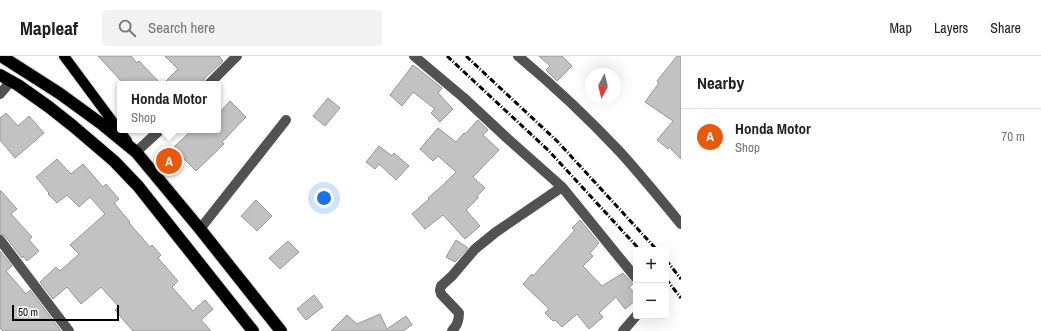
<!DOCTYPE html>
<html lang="en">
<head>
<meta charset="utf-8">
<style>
	:root { --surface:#fff; --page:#f2f2f2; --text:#202124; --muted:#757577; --line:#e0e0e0; --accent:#ea580c }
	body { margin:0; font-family:"Archivo Narrow",sans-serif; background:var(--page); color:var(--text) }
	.controls { position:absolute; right:12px; bottom:12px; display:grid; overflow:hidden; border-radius:4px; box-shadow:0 4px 16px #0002 }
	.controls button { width:36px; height:36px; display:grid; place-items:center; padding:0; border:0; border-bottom:1px solid var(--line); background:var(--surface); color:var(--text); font:20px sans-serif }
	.compass { position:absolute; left:585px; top:12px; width:36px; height:36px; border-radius:50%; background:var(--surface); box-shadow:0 4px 16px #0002; rotate:187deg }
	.scale { position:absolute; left:12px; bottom:10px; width:107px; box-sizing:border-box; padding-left:4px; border:2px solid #000; border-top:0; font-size:11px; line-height:14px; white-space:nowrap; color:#000; -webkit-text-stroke:3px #fff; paint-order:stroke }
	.you { position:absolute; left:324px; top:142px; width:14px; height:14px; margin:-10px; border:3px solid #fff; border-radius:50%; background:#1a73e8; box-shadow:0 0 0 6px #1a73e833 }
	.badge { display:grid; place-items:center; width:26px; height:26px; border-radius:50%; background:var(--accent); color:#fff; font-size:13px; font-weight:700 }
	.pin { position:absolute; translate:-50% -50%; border:2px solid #fff; box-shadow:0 1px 4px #0006 }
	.popup { position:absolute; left:117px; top:25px; width:104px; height:52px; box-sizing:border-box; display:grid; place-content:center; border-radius:4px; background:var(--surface); filter:drop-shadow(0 1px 3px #0005); font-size:13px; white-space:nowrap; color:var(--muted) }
	.popup b { font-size:15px; color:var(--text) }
	.popup::after { content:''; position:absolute; left:50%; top:100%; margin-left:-8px; border:8px solid transparent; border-top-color:var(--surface) }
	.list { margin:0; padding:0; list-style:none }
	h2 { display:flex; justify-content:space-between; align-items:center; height:52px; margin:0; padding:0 16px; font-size:17px }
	h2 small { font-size:13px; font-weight:400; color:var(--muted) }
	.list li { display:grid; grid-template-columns:26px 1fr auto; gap:12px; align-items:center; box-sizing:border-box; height:56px; padding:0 16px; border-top:1px solid var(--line) }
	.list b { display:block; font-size:15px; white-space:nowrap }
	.list p { margin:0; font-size:13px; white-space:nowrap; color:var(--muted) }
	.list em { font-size:13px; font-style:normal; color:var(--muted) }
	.icon { flex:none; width:22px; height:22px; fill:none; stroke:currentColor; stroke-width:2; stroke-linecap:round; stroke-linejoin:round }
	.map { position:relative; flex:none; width:681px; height:275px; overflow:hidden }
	header { display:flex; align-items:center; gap:24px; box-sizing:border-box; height:56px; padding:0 20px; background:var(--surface); border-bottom:1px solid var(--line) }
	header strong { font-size:19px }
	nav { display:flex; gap:22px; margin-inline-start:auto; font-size:14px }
	.search { width:280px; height:36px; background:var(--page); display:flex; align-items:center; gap:10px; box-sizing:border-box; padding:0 14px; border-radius:4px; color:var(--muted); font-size:15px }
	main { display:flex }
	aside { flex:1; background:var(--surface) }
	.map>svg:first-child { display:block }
</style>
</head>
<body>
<header>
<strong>Mapleaf</strong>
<div class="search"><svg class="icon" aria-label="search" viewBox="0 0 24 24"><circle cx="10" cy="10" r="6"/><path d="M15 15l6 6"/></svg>Search here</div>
<nav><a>Map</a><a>Layers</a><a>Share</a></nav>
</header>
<main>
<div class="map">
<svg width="681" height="275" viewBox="0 0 681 275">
	<rect width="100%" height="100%" fill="#fff"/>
	<path fill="#c2c2c2" stroke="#969696" d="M98 0H131L137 7 139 5 161 28H124Z
		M165 0H219L223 5 204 23 203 28H163L178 13Z
		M539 0H562L572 10 557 25 546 14 550 10Z
		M677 0H681V103L669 91 668 93 657 84 673 65 645 46 659 27 657 25Z
		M413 9 442 32 438 37 453 53 440 66 431 57 435 53 413 36 402 50 390 39Z
		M328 42 340 52 325 70 313 60Z
		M230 45 246 61 222 86 224 88 196 115 173 92 192 74H218V58Z
		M6 57 18 70 29 60 44 77 15 102 0 84V62Z
		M478 64 488 74 483 79 499 94 473 121 485 132 477 140 478 142 466 154 480 170 465 183 443 159 425 173 412 158 429 143 428 142 443 129 456 116 438 100 433 105 420 93 438 72 456 86 464 77 465 78Z
		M379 90 392 100 394 97 409 110 396 124 379 108 375 113 366 106Z
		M57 103 71 118 83 108 103 131 106 128 119 143 114 147 130 166 129 167 150 191 152 189 161 199 158 202 178 225 172 231 193 255 205 244 213 253 201 264 211 275H133L115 254 119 251 101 231 81 248 67 231 53 243 40 226 56 211 60 215 79 198 70 189 105 158 90 141 79 151 67 139 57 147 48 138 49 137 36 121Z
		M0 134 17 153 11 158 32 181 29 184 39 195 27 205 23 200 22 202 5 180 0 178Z
		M256 144 272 160 257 175 241 160Z
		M580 164 599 187 590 197 593 200 583 210 602 230 623 217 633 228 629 231 636 239V244L625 253 616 241 599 257 603 261 589 273 577 258 562 271 555 264 553 265 545 257 549 253 523 228 532 218 533 220 575 174 572 172Z
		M456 184 468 192 455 206 446 201Z
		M288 185 299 196 280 213 269 202Z
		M0 195 12 210 6 215 26 238 30 234 61 275H3L0 272Z
		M314 239 323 251 306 264 297 253Z
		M380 258 387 273 406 260 412 269 403 275H331L347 259 357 268Z"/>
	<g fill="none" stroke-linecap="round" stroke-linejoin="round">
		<g stroke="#dbdbdb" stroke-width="12">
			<path id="major" d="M64 0 127 85"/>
		</g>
		<g stroke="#dbdbdb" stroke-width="14">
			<path id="highway" d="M1 0 59 37 103 69 136 96 200 173 281 275
				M0 19 18 29 49 51 73 70 114 105 138 130 253 275"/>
		</g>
		<path stroke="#525252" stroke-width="10" d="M414 0 464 42 508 83 562 131 636 222
			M518 0C554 30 588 62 620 96 641 119 661 144 681 168
			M209 28 237 0
			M0 38 11 25
			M136 96 160 74
			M200 173 286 64
			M0 184 69 275
			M452 275C457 269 459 265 459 257L441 238 440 234 441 230 452 220 475 193 496 176 562 131
			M623 275 636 260"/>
		<use href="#major" stroke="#000" stroke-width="10"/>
		<use href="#highway" stroke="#000" stroke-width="12"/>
		<path stroke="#000" stroke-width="3" stroke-dasharray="6 2 1 2" stroke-linecap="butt" d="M447 0 549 95 640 194
			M466 0 558 86 657 194
			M666 204 681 223
			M666 223 681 242"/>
	</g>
</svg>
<div class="controls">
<button>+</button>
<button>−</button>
</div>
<svg class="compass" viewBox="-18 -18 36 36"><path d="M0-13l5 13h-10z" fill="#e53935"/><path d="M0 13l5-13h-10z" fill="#757577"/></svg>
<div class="scale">50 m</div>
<div class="you"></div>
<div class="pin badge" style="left:169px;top:105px">A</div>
<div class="popup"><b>Honda Motor</b>Shop</div>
</div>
<aside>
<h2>Nearby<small></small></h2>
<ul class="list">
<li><span class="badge">A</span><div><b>Honda Motor</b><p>Shop</p></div><em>70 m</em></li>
</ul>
</aside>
</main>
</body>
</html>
